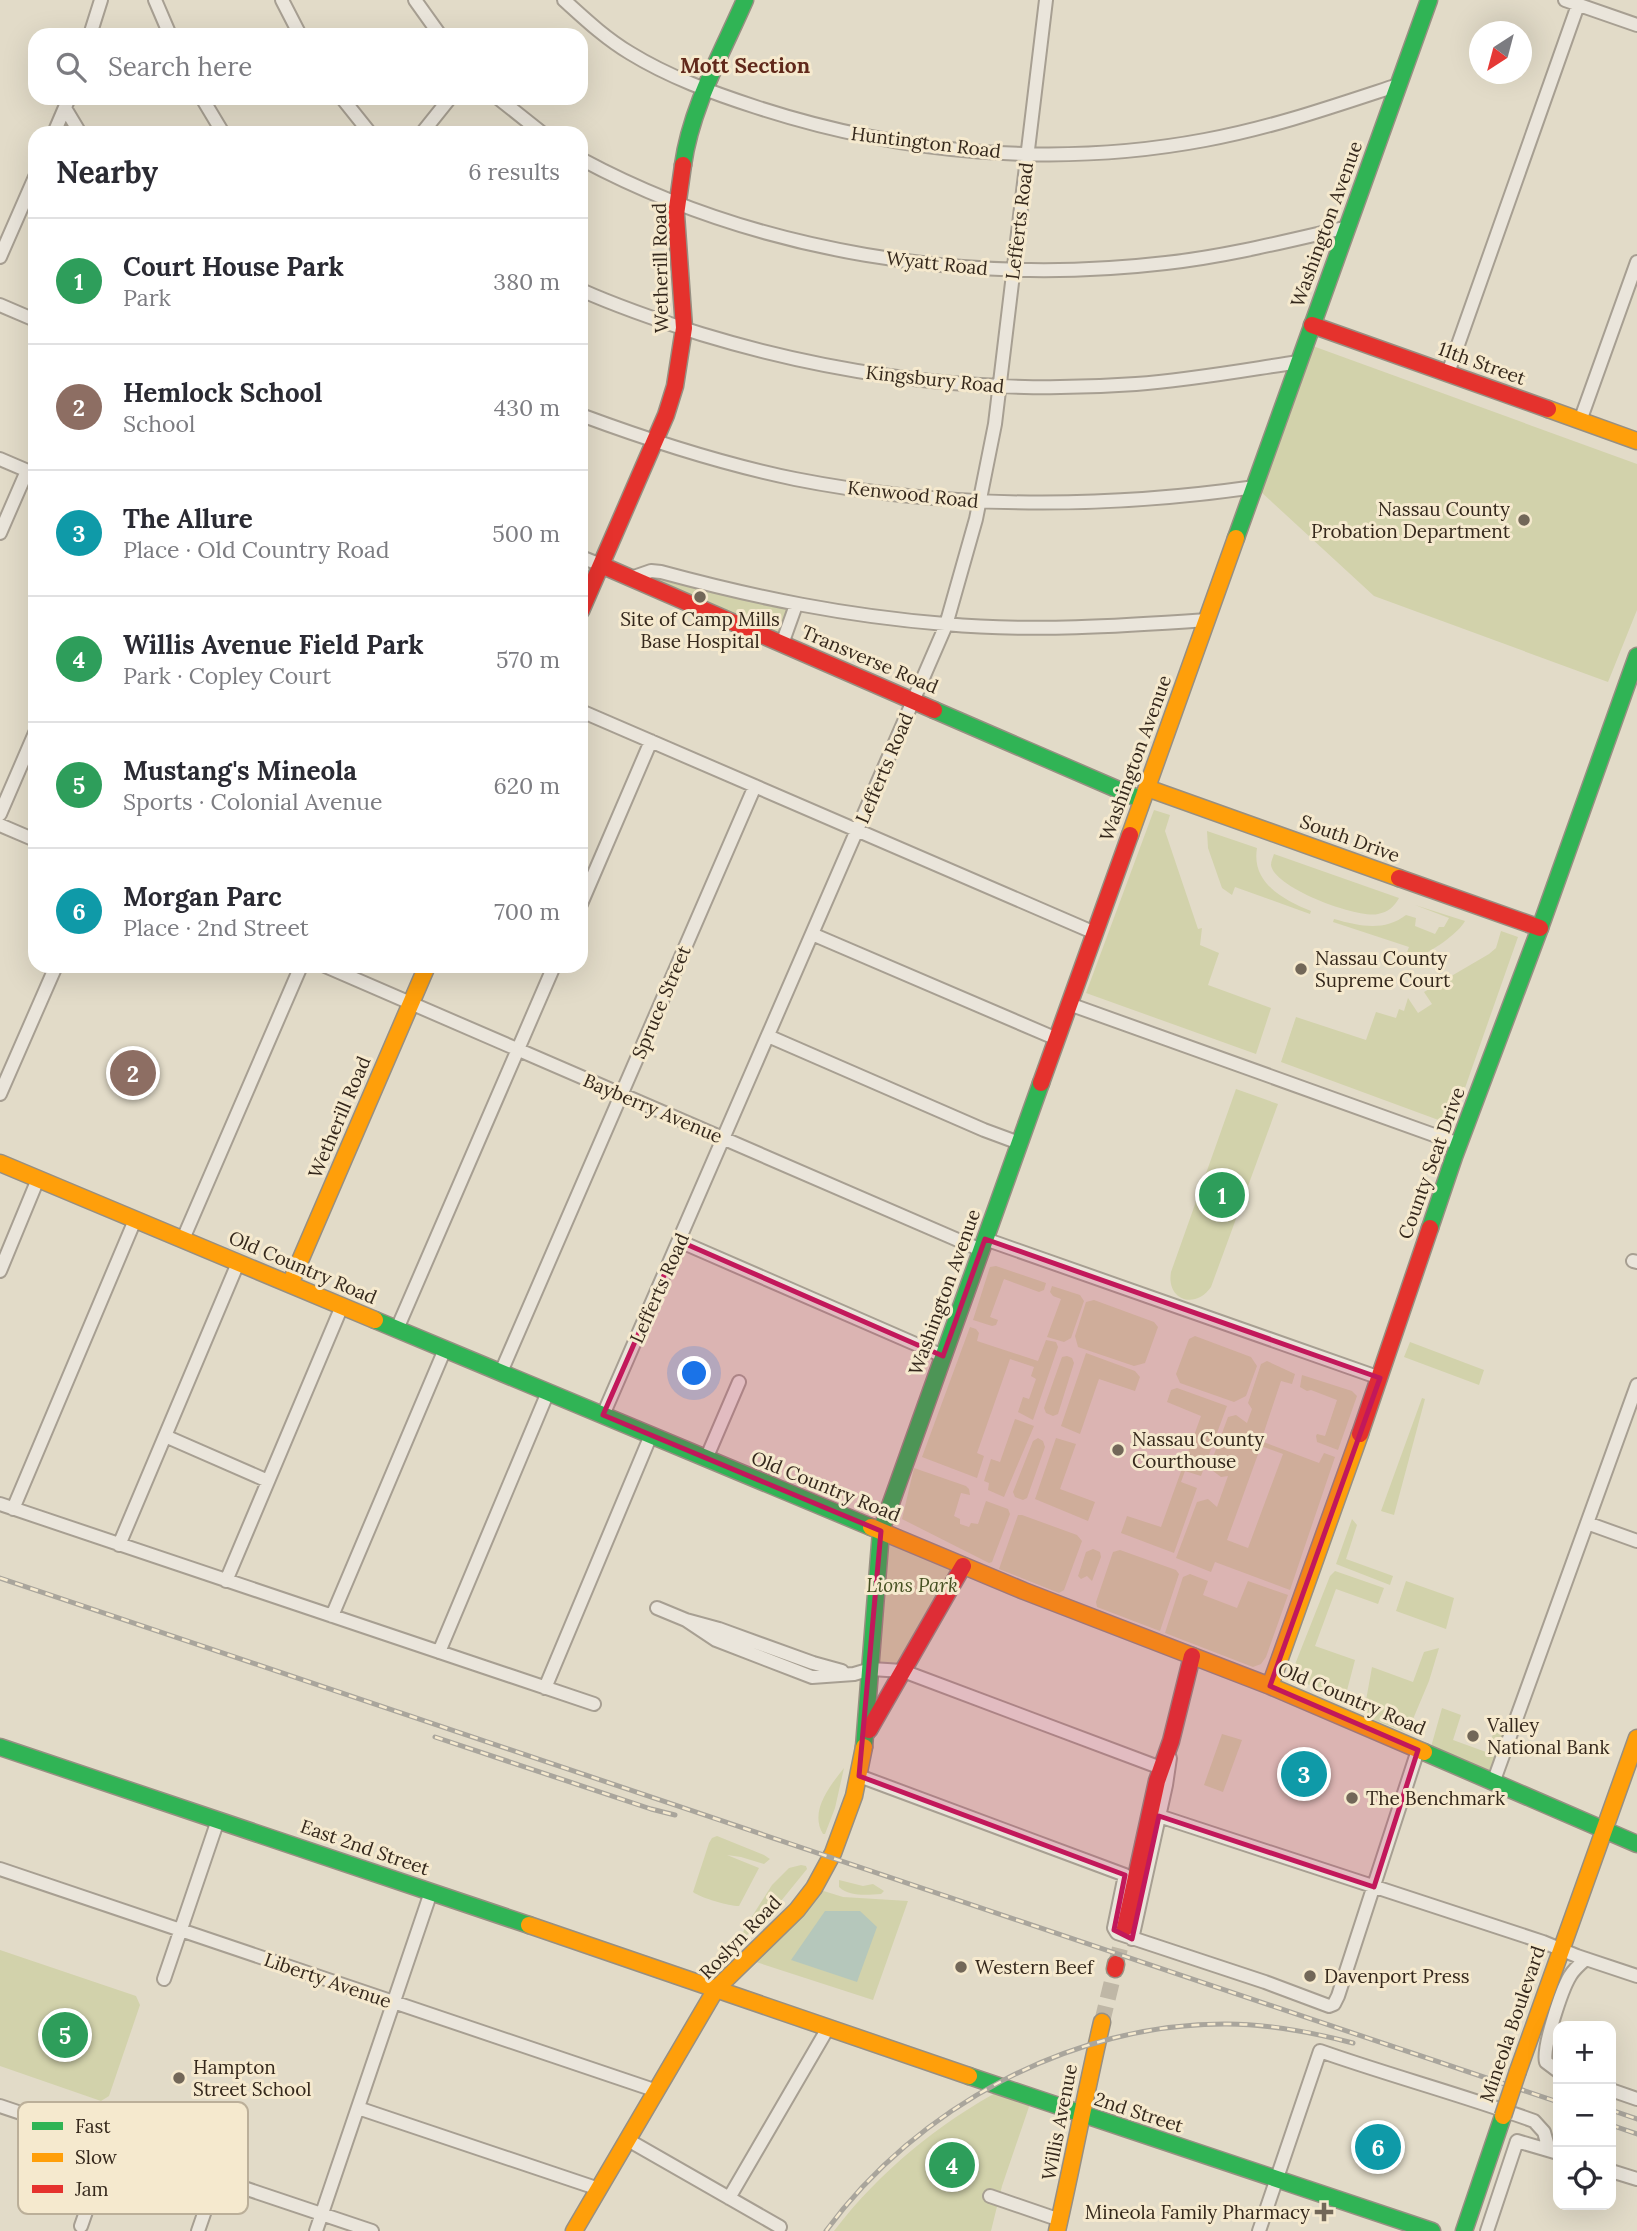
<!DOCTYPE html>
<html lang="en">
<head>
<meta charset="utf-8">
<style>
	:root { --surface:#fff; --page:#f7f7f7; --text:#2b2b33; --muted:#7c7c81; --line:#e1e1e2; --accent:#b45309 }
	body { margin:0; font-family:Lora,serif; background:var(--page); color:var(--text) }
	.controls { position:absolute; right:21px; bottom:21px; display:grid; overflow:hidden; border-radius:14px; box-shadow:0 7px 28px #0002 }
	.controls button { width:63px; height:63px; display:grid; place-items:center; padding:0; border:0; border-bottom:2px solid var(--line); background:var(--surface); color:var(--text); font:35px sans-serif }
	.compass { position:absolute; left:1469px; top:21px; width:63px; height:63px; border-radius:50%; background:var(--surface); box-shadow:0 7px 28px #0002; rotate:216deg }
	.you { position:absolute; left:695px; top:1374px; width:24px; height:24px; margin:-18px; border:5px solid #fff; border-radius:50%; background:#1a73e8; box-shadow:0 0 0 10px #1a73e833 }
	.badge { display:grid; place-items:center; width:46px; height:46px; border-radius:50%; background:var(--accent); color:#fff; font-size:23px; font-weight:700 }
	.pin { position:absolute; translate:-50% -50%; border:4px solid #fff; box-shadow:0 2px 7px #0006 }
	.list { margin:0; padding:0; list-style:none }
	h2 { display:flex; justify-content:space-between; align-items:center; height:91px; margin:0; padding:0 28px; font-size:30px }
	h2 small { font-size:23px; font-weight:400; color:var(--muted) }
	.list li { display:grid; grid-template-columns:46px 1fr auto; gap:21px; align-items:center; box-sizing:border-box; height:126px; padding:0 28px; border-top:2px solid var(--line) }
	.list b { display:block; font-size:26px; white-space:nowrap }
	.list p { margin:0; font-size:23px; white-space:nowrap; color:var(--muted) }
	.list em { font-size:23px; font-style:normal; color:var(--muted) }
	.icon { flex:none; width:38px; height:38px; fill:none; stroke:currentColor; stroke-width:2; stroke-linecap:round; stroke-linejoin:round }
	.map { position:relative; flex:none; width:1637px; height:2231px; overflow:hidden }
	.search { position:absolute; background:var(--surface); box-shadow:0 7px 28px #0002; left:28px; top:28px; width:560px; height:77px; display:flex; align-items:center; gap:18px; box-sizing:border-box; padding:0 24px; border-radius:21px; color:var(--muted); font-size:26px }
	.panel { position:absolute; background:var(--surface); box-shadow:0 7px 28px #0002; left:28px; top:126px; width:560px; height:847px; border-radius:21px }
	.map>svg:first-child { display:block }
</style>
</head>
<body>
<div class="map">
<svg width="1637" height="2231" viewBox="0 0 1637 2231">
	<rect width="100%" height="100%" fill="#e2dbc8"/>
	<path fill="#d2d2ab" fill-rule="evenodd" d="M1310 345 1637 464V610L1608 682 1374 596 1260 491Z
		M641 574 796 605 782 644Z
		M1154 810 1170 815 1165 831 1198 929 1202 928 1200 945 1219 953 1208 985 1271 1008 1256 1054 1086 993Z
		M1207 831 1257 848C1251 883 1284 900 1311 911L1310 914 1235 887 1232 895 1222 888 1208 848Z
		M1274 854 1399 898C1394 907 1388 912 1378 914 1358 919 1274 888 1271 865 1271 861 1273 857 1274 854Z
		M1415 905 1465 921C1459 933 1430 953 1418 956 1414 957 1410 956 1406 955L1409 947 1333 922 1334 919C1359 926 1384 932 1406 915L1416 918 1415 926 1435 934 1439 927H1444L1449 918Z
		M1501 931 1518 937 1452 1125 1281 1062 1296 1017 1366 1040 1376 1012 1396 1018 1399 1009 1404 1011 1408 998 1418 1013 1432 1004 1424 992 1489 954 1496 948Z
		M1236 1089 1278 1104 1211 1287C1195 1310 1166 1300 1171 1272Z
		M996 1266 1046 1283 1044 1290 1039 1292 1004 1279 990 1317 998 1320 996 1325 992 1326 973 1320 990 1267Z
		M1052 1286 1080 1295 1084 1301 1071 1338 1064 1342 1047 1337 1061 1299 1053 1296 1050 1292Z
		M1094 1300 1154 1322 1158 1327 1145 1363 1134 1366 1078 1347 1075 1336 1086 1302Z
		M970 1327 976 1329 979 1333 977 1341 1038 1361 1046 1340 1056 1342 1058 1347 1033 1420 1018 1412 1023 1397 1029 1399 1036 1379 1031 1376 1034 1367 1010 1359 977 1453 984 1456 977 1478 922 1457Z
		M1195 1336 1251 1357 1257 1366 1246 1396 1234 1402 1180 1383 1176 1374 1189 1339Z
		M1410 1342 1484 1370 1479 1385 1404 1357Z
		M1086 1353 1135 1371 1140 1377 1135 1391 1099 1379 1080 1434 1061 1426Z
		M1067 1356 1072 1358 1074 1363 1058 1414 1053 1416 1046 1413 1044 1408 1062 1357Z
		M1267 1361 1295 1374 1292 1384 1281 1381 1261 1441 1319 1463 1324 1453 1335 1457 1290 1590 1215 1562 1211 1572 1176 1558 1197 1502 1208 1499 1217 1507 1228 1476 1221 1477 1209 1468 1228 1417 1236 1415 1247 1423 1252 1409 1248 1403 1261 1364ZM1261 1446 1283 1454 1248 1548 1227 1540Z
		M1302 1375 1352 1391 1357 1396 1338 1450 1317 1442 1316 1436 1317 1434 1325 1436 1337 1400 1311 1390 1307 1391 1300 1387Z
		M1177 1388 1227 1406 1201 1476 1185 1471 1181 1482 1197 1488 1174 1553 1121 1533 1127 1516 1161 1527 1201 1416 1167 1402 1171 1390Z
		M1422 1398 1425 1399 1394 1515 1381 1511Z
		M1015 1419 1034 1426 1004 1497 988 1490 989 1483 984 1481 991 1459 1000 1462Z
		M1038 1438 1043 1441 1045 1447 1027 1498 1023 1500 1015 1497 1013 1492 1033 1441Z
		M1056 1438 1076 1444 1060 1489 1095 1502 1088 1521 1035 1499Z
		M914 1468 966 1486 969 1489 970 1495 961 1493 954 1516 960 1519V1524L969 1527 971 1523 978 1524 986 1501 1008 1509 1010 1514 992 1562 989 1563 902 1519Z
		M1018 1515H1022L1077 1535 1082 1541 1064 1590 1059 1593 999 1569Z
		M1352 1519 1357 1525 1346 1559 1393 1576 1390 1585 1336 1564Z
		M881 1531 963 1566 903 1671 871 1669Z
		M1093 1549 1100 1552 1101 1557 1092 1581 1087 1576 1081 1579 1078 1576 1086 1552Z
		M1120 1550 1176 1570 1179 1574 1160 1631 1097 1607 1096 1602 1113 1552Z
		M1335 1571 1384 1588 1378 1604 1336 1589 1315 1646 1355 1660 1345 1698H1340L1290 1677 1330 1576Z
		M1190 1574 1208 1581 1203 1595 1237 1608 1248 1581 1288 1595 1266 1657 1261 1664 1253 1667 1165 1633 1183 1577Z
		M1406 1581 1454 1598 1446 1629 1396 1611Z
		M1439 1648 1429 1681 1408 1731 1405 1732 1369 1718 1365 1706 1372 1667 1413 1682 1424 1652Z
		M1442 1708 1461 1715 1453 1740 1486 1752 1494 1732 1510 1737 1493 1783 1429 1754Z
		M1222 1734 1242 1740 1223 1792 1204 1785Z
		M844 1768 835 1808 825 1834H823C809 1811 830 1786 844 1768Z
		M717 1836 764 1855 770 1859 764 1864 741 1857 727 1855 759 1868 739 1906C729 1906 701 1898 693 1892L709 1843 712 1838Z
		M801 1865 806 1866 807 1869 781 1901 737 1945 746 1926 772 1885 789 1868Z
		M839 1880 863 1886 873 1884 884 1891 881 1894C867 1895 850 1897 839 1887Z
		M814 1888 843 1897 908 1901 873 2000 747 1959Z
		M0 1950 136 1996 140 2005 109 2096 101 2101 0 2066Z
		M1004 2088 1032 2098 1002 2186 991 2231H834C880 2171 938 2124 1004 2088Z"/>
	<path fill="#b5c7bb" d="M825 1911H860L877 1927 857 1982 791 1960Z"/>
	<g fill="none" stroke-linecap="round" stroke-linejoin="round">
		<path stroke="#bfb7a6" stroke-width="16" stroke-dasharray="16 8" stroke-linecap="butt" d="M1116 1964 1125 1928
			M1102 2022 1115 1969"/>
		<g stroke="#a79f92" stroke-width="16">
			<path id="street" d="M155 0 170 35
				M282 0 300 35
				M415 0 440 35
				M564 0C585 19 605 38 630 53 669 77 713 93 756 107 900 154 1056 168 1205 140 1271 128 1334 106 1398 85
				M1565 0 1637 25
				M90 35 101 0
				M202 98 223 133
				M342 98 370 133
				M498 98 542 133
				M65 108 80 133
				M54 133 69 98
				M422 133 450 98
				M581 159C756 253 970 286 1166 263 1228 256 1287 241 1348 227
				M0 257 35 177
				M581 290C619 307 660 321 701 334 842 377 989 395 1136 384 1191 380 1245 370 1299 362
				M0 305 35 320
				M1448 373 1578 5
				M581 415C651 441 722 464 795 479 947 509 1101 509 1255 487
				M1580 421 1637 262
				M0 459 35 474
				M0 533 27 471
				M581 557 601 565
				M631 578 651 571 661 572C757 598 846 616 945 624 1032 632 1120 626 1207 620
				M782 644 796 605
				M581 711 1095 933
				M0 814 35 733
				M0 825 35 840
				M581 904 651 741
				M812 934 1057 1039
				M325 966 981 1250
				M1069 1004 1459 1144
				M768 1036 984 1130 1019 1143
				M0 1094 56 966
				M183 1239 301 966
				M985 1239 1380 1378
				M679 1241 943 1356
				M1633 1261 1637 1262
				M0 1271 38 1179
				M397 1329 554 966
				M501 1372 755 786
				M603 1415 946 625 976 519 995 424 1046 0
				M165 1436 268 1481
				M706 1459 739 1382
				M0 1504 594 1704
				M13 1509 135 1220
				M1587 1523 1637 1541
				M119 1545 238 1263
				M226 1581 342 1306
				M657 1608 686 1620 719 1629 813 1663 842 1671
				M332 1616 445 1349
				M686 1620 716 1640 812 1677 854 1674 871 1669 903 1671 1161 1768
				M439 1652 548 1392
				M545 1688 651 1435
				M859 1776 1125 1875 1114 1928 1117 1933 1265 1982 1329 2006 1334 2004 1338 1996 1418 1750
				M1493 1783 1637 1385
				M1159 1816 1543 1942 1577 1956 1637 1976
				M0 1869 657 2091
				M1132 1939 1166 1785 1170 1758
				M164 1979 218 1820
				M1558 2071 1546 2062C1542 2048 1562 1989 1570 1976 1574 1969 1580 1964 1586 1959
				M1611 2090 1637 2099
				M0 2106 372 2231
				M358 2108 599 2189
				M628 2140 780 2227
				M1611 2171 1637 2179
				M990 2196 1060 2220
				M729 2198 828 2028
				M81 2226 110 2143
				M198 2231 216 2179
				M316 2231 431 1892
				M1259 2231 1320 2051C1391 2076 1463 2095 1534 2121L1544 2132 1549 2150
				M1487 2231 1517 2141 1558 2153"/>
		</g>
		<g stroke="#978f82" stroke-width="19">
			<path id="fast" d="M683 165C691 107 722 53 745 0
				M1236 538 1429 0
				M934 710 1142 800
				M1430 1228 1454 1157 1540 928 1637 656
				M375 1320 871 1527
				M0 1747 529 1925
				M864 1747 881 1531 1041 1083
				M1424 1752 1637 1844
				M969 2076 1432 2231
				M1464 2231 1503 2116"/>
		</g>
		<g stroke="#978f82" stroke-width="19">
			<path id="slow" d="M1548 409 1637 441
				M1147 788 1399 878
				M1130 835 1236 538
				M0 1163 375 1320
				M290 1284 427 966
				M871 1527 1024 1591 1270 1686 1424 1752
				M1270 1686 1360 1434
				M529 1925 969 2076
				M1518 2071 1637 1738
				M574 2231 716 1989 797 1910 814 1888 833 1853 854 1796 864 1747
				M1057 2231C1073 2161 1086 2091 1102 2022"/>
		</g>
		<g stroke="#978f82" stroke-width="19">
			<path id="jam" d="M1312 325 1548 409
				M601 565 934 710
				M581 611 666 415 675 386 684 328 676 215 683 165
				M1399 878 1540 928
				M1041 1083 1130 835
				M1360 1434 1430 1228
				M869 1730 963 1566
				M1125 1928 1157 1781 1171 1741 1192 1656
				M1115 1969 1116 1964"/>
		</g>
		<use href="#street" stroke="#eae5db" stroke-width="12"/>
		<use href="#fast" stroke="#30b455" stroke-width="16"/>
		<use href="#slow" stroke="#ff9f0a" stroke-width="16"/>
		<use href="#jam" stroke="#e5322d" stroke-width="16"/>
		<g stroke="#a9a59c" stroke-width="5">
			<path id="rail" d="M0 1578 1558 2102
				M435 1737 651 1809 675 1815
				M1611 2110 1637 2119
				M1611 2125 1637 2134
				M826 2231C917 2107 1072 2023 1227 2024 1270 2024 1311 2032 1353 2043"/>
		</g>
		<use href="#rail" stroke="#f5e9ce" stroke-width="2.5" stroke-dasharray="8" stroke-linecap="butt"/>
		<g stroke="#978f82" stroke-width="19" stroke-linecap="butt">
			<path id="slow-bridge" d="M1503 2116 1518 2071"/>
		</g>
		<use href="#slow-bridge" stroke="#ff9f0a" stroke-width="16"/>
	</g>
	<path fill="#c2185b" fill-opacity="0.2" stroke="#c2185b" stroke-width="5" stroke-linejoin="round" d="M985 1239 1380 1378 1270 1686 1418 1750 1374 1887 1159 1816 1132 1939 1114 1930 1125 1875 859 1776 881 1531 603 1415 679 1241 943 1356Z"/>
	<g fill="#726758" stroke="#f5e9ce" stroke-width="2.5">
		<circle cx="1524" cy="520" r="7"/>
		<circle cx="700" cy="597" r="7"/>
		<circle cx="1301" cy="969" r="7"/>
		<circle cx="1118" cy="1450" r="7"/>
		<circle cx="1473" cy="1736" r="7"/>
		<circle cx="1352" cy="1798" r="7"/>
		<circle cx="961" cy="1967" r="7"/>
		<circle cx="1310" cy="1976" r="7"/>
		<circle cx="179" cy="2078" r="7"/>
		<path d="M1320.5 2201.5h7v7h7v7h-7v7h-7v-7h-7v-7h7z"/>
	</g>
	<g text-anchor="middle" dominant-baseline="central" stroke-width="6" stroke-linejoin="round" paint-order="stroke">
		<g font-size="19" fill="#35281c" stroke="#f5e9ce">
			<text transform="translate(926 142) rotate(7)">Huntington Road</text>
			<text transform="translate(1019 221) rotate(-83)">Lefferts Road</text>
			<text transform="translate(1326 224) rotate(-70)">Washington Avenue</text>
			<text transform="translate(937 263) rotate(6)">Wyatt Road</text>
			<text transform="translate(660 268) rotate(-91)">Wetherill Road</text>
			<text transform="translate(1482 363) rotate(20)">11th Street</text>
			<text transform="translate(935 379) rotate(6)">Kingsbury Road</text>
			<text transform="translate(913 494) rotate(6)">Kenwood Road</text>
			<text transform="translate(870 659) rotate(23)">Transverse Road</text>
			<text transform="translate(1135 758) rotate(-70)">Washington Avenue</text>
			<text transform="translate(884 768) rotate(-67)">Lefferts Road</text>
			<text transform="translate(1350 838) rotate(20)">South Drive</text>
			<text transform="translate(661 1002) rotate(-67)">Spruce Street</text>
			<text transform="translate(653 1108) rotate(23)">Bayberry Avenue</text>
			<text transform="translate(339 1117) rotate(-67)">Wetherill Road</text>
			<text transform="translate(1431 1163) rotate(-70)">County Seat Drive</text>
			<text transform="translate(303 1267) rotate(23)">Old Country Road</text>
			<text transform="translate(659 1288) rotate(-66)">Lefferts Road</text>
			<text transform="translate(944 1292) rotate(-70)">Washington Avenue</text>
			<text transform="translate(826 1486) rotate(22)">Old Country Road</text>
			<text transform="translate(1352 1698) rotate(23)">Old Country Road</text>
			<text transform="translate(365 1847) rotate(19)">East 2nd Street</text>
			<text transform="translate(740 1937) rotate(-46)">Roslyn Road</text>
			<text transform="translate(328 1980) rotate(19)">Liberty Avenue</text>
			<text transform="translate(1512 2024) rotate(-71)">Mineola Boulevard</text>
			<text transform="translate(1139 2112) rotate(18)">2nd Street</text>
			<text transform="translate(1059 2122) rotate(-79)">Willis Avenue</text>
		</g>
		<g font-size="19" fill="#35281c" stroke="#f5e9ce" text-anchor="start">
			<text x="1510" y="509" text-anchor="end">Nassau County<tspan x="1510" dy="22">Probation Department</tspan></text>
			<text x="700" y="619" text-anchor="middle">Site of Camp Mills<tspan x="700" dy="22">Base Hospital</tspan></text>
			<text x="1315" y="958">Nassau County<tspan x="1315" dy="22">Supreme Court</tspan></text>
			<text x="1132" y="1439">Nassau County<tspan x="1132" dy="22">Courthouse</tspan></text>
			<text x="1487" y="1725">Valley<tspan x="1487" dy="22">National Bank</tspan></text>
			<text x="1366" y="1798">The Benchmark</text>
			<text x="975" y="1967">Western Beef</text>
			<text x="1324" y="1976">Davenport Press</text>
			<text x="193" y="2067">Hampton<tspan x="193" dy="22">Street School</tspan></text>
			<text x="1310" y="2212" text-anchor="end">Mineola Family Pharmacy</text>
		</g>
		<g font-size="19" font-style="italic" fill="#465122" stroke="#f5e9ce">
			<text x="912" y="1585">Lions Park</text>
		</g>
		<g font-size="21" font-weight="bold" fill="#61291b" stroke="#f5e9ce">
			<text x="745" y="65">Mott Section</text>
		</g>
	</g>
	<rect x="18" y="2102" width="230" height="112" rx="10" fill="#f5e9ce" stroke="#bbaf99" stroke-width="2"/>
	<rect x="32" y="2122" width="31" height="8" fill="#30b455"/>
	<rect x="32" y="2153" width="31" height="9" fill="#ff9f0a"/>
	<rect x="32" y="2185" width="31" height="8" fill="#e5322d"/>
	<g font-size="19" fill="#35281c">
		<text x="75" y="2133">Fast</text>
		<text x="75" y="2164">Slow</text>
		<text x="75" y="2196">Jam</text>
	</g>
</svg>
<div class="controls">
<button>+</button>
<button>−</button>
<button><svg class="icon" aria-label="locate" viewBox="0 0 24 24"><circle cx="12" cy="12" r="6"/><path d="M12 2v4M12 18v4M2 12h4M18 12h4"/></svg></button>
</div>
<svg class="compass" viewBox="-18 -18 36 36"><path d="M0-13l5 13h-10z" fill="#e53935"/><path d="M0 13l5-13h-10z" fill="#7c7c81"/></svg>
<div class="you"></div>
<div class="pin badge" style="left:1222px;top:1195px;background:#2e9e5b">1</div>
<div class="pin badge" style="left:133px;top:1073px;background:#8d6e63">2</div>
<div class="pin badge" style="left:1304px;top:1774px;background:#0f9aa8">3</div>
<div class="pin badge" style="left:952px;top:2165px;background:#2e9e5b">4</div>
<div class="pin badge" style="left:65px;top:2035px;background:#2e9e5b">5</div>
<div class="pin badge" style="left:1378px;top:2147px;background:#0f9aa8">6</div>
<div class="search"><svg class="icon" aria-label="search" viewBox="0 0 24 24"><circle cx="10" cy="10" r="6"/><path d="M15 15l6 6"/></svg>Search here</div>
<section class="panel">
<h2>Nearby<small>6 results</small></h2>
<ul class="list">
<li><span class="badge" style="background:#2e9e5b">1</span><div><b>Court House Park</b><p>Park</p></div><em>380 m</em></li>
<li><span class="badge" style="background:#8d6e63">2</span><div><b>Hemlock School</b><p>School</p></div><em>430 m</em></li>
<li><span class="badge" style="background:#0f9aa8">3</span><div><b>The Allure</b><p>Place · Old Country Road</p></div><em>500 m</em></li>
<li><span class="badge" style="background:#2e9e5b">4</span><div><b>Willis Avenue Field Park</b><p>Park · Copley Court</p></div><em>570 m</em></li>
<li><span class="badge" style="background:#2e9e5b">5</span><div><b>Mustang's Mineola</b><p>Sports · Colonial Avenue</p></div><em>620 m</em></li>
<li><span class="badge" style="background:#0f9aa8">6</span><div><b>Morgan Parc</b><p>Place · 2nd Street</p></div><em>700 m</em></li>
</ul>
</section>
</div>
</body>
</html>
